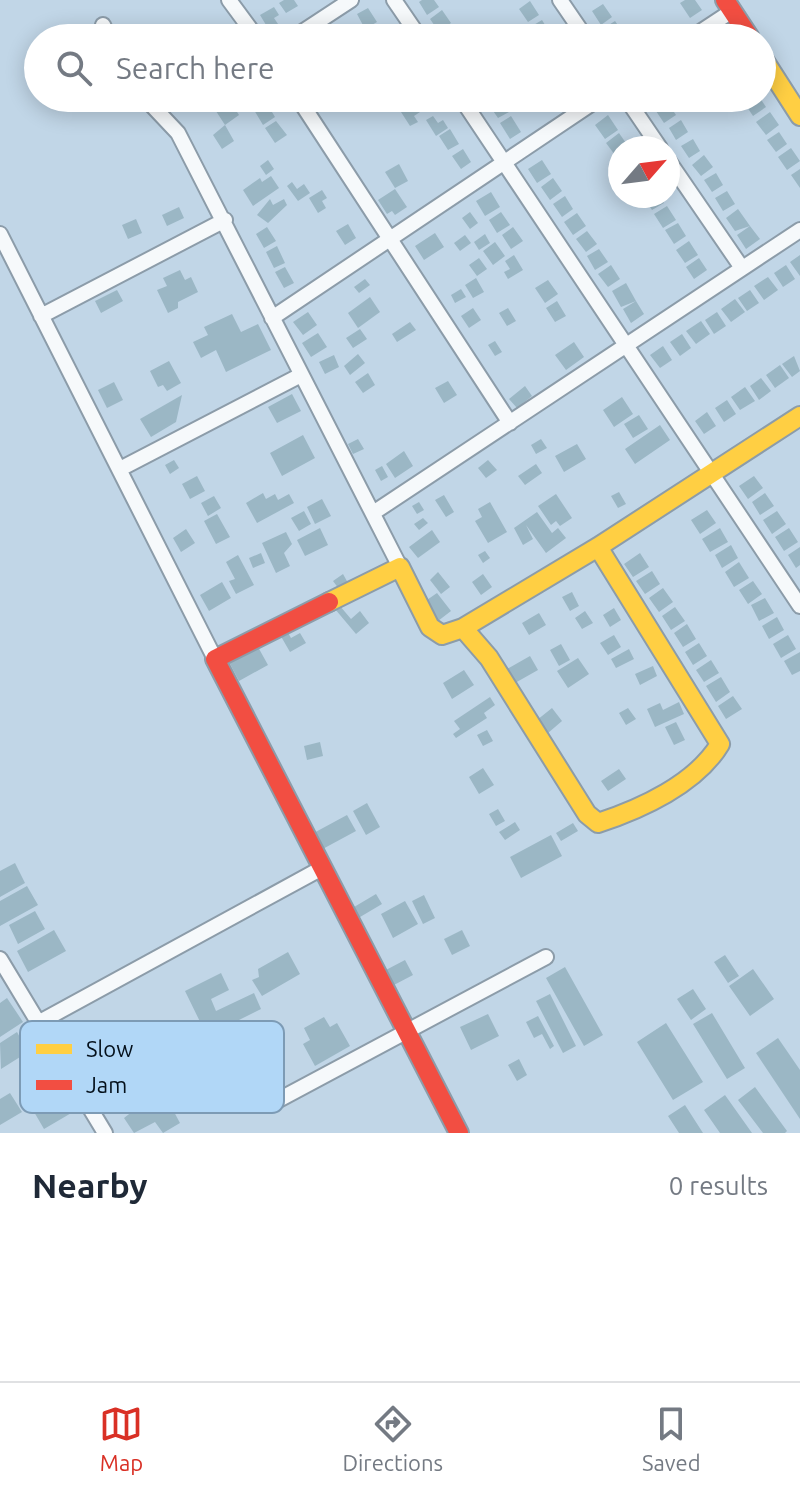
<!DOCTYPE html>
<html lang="en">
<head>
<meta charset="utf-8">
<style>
	:root { --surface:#fff; --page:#f6f6f7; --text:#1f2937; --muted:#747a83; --line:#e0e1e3; --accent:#d93025 }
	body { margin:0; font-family:Ubuntu,sans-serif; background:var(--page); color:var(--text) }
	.compass { position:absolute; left:608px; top:136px; width:72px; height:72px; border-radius:50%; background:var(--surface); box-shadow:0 4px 20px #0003; rotate:62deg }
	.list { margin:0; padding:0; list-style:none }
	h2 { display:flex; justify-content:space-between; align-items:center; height:104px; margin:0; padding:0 32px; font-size:34px }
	h2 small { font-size:26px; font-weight:400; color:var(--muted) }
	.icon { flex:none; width:44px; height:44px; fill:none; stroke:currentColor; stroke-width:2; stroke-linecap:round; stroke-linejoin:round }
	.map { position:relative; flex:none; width:800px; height:1133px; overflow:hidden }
	.search { position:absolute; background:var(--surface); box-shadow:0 4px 20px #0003; left:24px; right:24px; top:24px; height:88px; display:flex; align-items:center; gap:20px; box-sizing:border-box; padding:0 28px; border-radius:44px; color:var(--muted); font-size:30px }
	.sheet { height:248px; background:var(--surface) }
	nav { display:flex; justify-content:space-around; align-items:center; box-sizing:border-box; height:112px; border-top:2px solid var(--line); background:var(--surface); font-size:22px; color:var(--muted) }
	nav a { display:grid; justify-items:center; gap:4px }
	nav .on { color:var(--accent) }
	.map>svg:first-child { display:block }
</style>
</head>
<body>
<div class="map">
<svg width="800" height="1133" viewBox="0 0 800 1133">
	<rect width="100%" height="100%" fill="#c1d6e7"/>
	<path fill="#9bb7c5" d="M284 0H294L298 6 286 13 279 3Z
		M422 0H434L439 7 427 15 419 2Z
		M685 0H695L702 10 690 18 680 3Z
		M530 1 539 15 528 22 519 9Z
		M603 4 612 17 601 25 592 11Z
		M274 7 279 15 274 18 278 24 269 30 260 15Z
		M368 8 377 22 365 29 357 14Z
		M442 10 451 23 439 32 430 19Z
		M542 20 550 33 540 38 532 26Z
		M615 21 624 34 619 38H611L604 28Z
		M452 27 460 38H443L441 35Z
		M228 98 239 115 225 125 214 108Z
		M322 98H339L327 105Z
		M391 98H411L413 102 399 111Z
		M500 98 509 112 498 118 489 105Z
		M648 98H664L653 106Z
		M754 98H760L766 107 753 116 745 104Z
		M266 102 275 117 263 125 254 110Z
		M668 103 676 115 664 123 656 111Z
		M415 104 420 112 414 116 418 122 410 126 401 112Z
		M770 112 779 125 766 135 756 122Z
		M608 115 618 130 605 139 595 125Z
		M433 116 438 123 443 120 448 128 436 136 426 120Z
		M511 116 521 132 510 139 500 123Z
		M681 120 688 132 676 140 669 128Z
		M276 121 287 135 275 143 265 128Z
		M225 125 234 141 222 149 213 135Z
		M450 129 459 144 448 150 439 136Z
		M779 132 787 144 776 152 767 140Z
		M619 133 628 146 615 155 606 143Z
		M693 139 700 151 689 158 681 146Z
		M791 148 800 161 787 170 778 157Z
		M463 149 471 162 461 169 452 156Z
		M704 155 713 167 701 176 692 165Z
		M268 160 274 169 266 175 260 166Z
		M542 160 551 174 537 183 528 169Z
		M399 164 408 181 395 188 385 172Z
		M800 169V188L791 175Z
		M716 173 723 185 712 192 704 180Z
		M271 176 279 188 253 206 243 190 260 178 262 182Z
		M553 178 562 191 550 200 541 187Z
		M292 182 297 189 304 184 310 193 298 201 287 186Z
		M395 189 407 207 395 215 392 211 387 214 378 200Z
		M322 190 327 198 322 201 326 208 318 213 309 198Z
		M727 191 735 204 723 211 715 198Z
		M491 192 500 207 485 216 476 201Z
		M565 196 573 209 562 217 553 204Z
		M643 196H660L664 203 652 210Z
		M270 199 273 205 284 199 287 205 268 223 257 215Z
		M667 206 676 220 663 228 654 214Z
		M179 207 184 218 167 226 162 215Z
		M738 209 750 226 735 231 726 218Z
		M470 212 478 223 470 229 462 218Z
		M501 212 510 225 497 233 489 220Z
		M577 213 586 226 573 235 564 222Z
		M136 219 142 233 128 239 122 225Z
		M678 223 686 236 674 244 665 230Z
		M348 224 356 238 345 245 336 231Z
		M750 226 760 239 746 249 737 235Z
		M267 227 276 241 264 248 256 234Z
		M513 227 523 241 511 249 502 235Z
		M587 231 597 244 586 252 576 239Z
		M435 233 444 247 424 260 415 246Z
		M485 234 490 243 479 250 474 242Z
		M465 235 471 243 460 251 454 243Z
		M689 241 698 255 685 263 676 250Z
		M495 242 505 256 493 265 483 251Z
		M277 246 285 263 274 268 266 252Z
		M599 249 608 262 595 270 587 256Z
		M514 255 523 270 508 279 504 272 510 269 505 261Z
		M800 255V276L790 262Z
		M479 258 487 269 477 276 469 265Z
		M699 258 707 270 694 279 686 267Z
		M611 265 620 279 608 287 598 274Z
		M786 265 795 279 783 287 774 273Z
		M285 267 294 283 284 288 275 272Z
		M180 270 185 280 191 277 198 292 178 302V308L168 313 157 290 167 286 163 278Z
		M768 277 778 290 764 300 754 286Z
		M476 278 484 292 473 298 465 285Z
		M365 279 370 285 359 293 354 287Z
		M548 280 558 294 545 303 535 288Z
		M626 283 636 301 621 307 612 291Z
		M461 289 466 297 455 303 451 295Z
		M117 290 123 301 101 313 95 301Z
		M750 290 759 303 747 311 738 298Z
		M370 297 380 312 358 328 348 313Z
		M735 299 745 312 731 322 721 309Z
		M557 301 566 316 555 322 546 308Z
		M636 301 644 314 631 323 623 309Z
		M473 308 481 320 469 328 461 316Z
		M508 308 516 321 507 326 499 313Z
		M308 312 317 325 303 335 293 322Z
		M717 312 726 326 714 334 705 320Z
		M232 314 241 332 258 324 271 350 226 372 216 350 201 358 193 342 208 335 204 327Z
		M701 321 710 334 696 344 686 331Z
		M410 322 416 330 397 342 392 334Z
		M360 329 367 339 353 348 346 338Z
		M318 333 327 347 311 357 302 343Z
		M682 334 691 348 680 356 670 342Z
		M495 341 502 352 495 356 488 345Z
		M574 342 584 357 566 370 555 355Z
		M663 346 672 360 660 368 650 355Z
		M358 354 365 363 350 375 344 366Z
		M334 355 339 367 325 374 319 362Z
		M794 356 800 371 792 377 782 364Z
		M169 361 181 383 167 391 163 385 158 387 150 371Z
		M780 365 789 378 775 388 766 375Z
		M368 373 375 385 363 393 355 382Z
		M761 378 771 391 759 400 750 386Z
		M448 381 457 395 444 403 435 388Z
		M114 382 123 400 107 408 98 390Z
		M525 386 532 396 517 408 509 399Z
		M745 387 755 401 740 410 731 397Z
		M292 394 301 411 277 423 268 407Z
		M182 395 176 422 151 437 140 419Z
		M622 397 633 414 614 427 603 410Z
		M727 400 736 414 724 422 715 408Z
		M707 412 716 426 704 434 695 421Z
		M639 415 648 429 633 438 624 424Z
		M660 425 670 440 635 464 625 449Z
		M303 435 315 458 282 476 270 453Z
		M358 439 364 449 353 454 348 444Z
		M541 439 547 448 536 454 531 445Z
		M577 444 586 459 564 472 555 456Z
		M404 451 413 466 395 478 386 464Z
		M174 460 179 468 170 474 165 465Z
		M488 460 497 470 486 478 478 468Z
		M536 464 542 473 525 485 518 476Z
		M382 466 388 477 381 481 375 470Z
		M197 476 205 491 190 499 182 484Z
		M754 476 763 488 748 499 739 486Z
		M619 492 626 504 618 508 611 496Z
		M263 493 266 499 275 494 278 500 289 494 294 503 257 523 246 503Z
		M765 493 774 506 760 515 752 502Z
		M556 494 572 518 560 526 556 521 551 525 538 506Z
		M444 495 454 512 446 517 435 500Z
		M214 496 221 508 208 516 201 503Z
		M322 499 331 516 315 524 307 507Z
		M419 502 424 510 417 514 412 506Z
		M490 502 507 532 488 543 475 521 482 517 478 509Z
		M707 510 716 523 700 534 691 520Z
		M304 511 311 524 299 531 291 518Z
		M777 511 786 524 772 534 763 520Z
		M537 512 552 533 558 528 566 538 546 553 526 525 533 539 523 545 514 528Z
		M217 514 230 537 216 544 204 521Z
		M423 518 428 523 419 530 414 524Z
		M320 528 328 545 305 556 297 540Z
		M720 528 728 542 710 552 702 539Z
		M789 528 798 542 784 551 775 537Z
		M186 529 195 543 181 552 173 538Z
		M432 530 440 542 418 558 409 547Z
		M286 532 292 544 284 553 290 566 276 573 262 543Z
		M731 545 738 558 722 568 715 555Z
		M800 547V565L796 568 788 555Z
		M485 551 490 558 483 563 478 555Z
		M261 553 265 563 253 568 249 558Z
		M640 553 649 567 633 577 624 564Z
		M238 555 254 585 236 594 229 581 235 579 226 562Z
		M739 562 749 578 734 587 725 572Z
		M652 571 660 584 645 594 636 581Z
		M438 572 450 587 441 594 430 580Z
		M343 574 348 583 339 589 333 581Z
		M483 574 492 587 481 595 472 582Z
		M753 581 762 594 748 604 739 590Z
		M222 582 231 598 209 611 200 595Z
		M663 588 673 602 659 612 649 598Z
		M572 592 579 606 570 611 562 597Z
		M437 593 451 611 438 621 424 602Z
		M765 598 774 613 759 621 751 605Z
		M340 606 351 619 360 611 369 623 356 634 335 609Z
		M675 607 685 621 671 630 662 616Z
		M614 608 621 620 610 627 603 615Z
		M585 611 593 623 582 629 575 618Z
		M539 613 546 625 529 635 522 623Z
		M777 617 784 630 769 639 762 626Z
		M687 624 696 639 683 647 674 633Z
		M286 629 291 638 300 633 306 643 290 652 279 633Z
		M614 635 621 647 608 655 600 643Z
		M788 635 796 649 781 658 773 644Z
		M699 643 707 656 693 665 685 652Z
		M561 644 570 660 559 666 550 650Z
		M258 647 268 665 239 681 229 662Z
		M629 649 634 659 616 668 611 659Z
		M800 652V671L792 675 784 661Z
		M530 656 538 670 515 683 507 669Z
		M578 658 589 674 568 688 557 671Z
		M711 660 719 673 704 682 696 670Z
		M653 666 657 676 640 685 635 674Z
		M464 670 474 685 452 699 443 683Z
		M721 677 730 692 716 702 706 686Z
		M733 696 742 709 726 719 718 706Z
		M490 697 495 705 484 713 487 718 456 738 453 734 460 729 454 721Z
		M679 702 684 714 655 727 647 709 660 703 663 710Z
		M552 708 562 721 548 733 537 720Z
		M628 708 636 719 626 725 619 713Z
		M676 722 685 740 674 745 665 727Z
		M487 730 493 741 483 746 477 735Z
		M320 742 323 756 307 760 304 746Z
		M483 768 494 785 479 794 469 777Z
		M619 769 626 779 608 791 601 781Z
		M367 803 380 827 366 835 353 811Z
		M498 809 505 821 496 826 489 814Z
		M347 815 356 831 319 851 310 835Z
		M515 822 520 830 505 840 499 832Z
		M573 823 578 831 561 841 556 833Z
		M551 835 562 856 521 878 510 857Z
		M15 863 25 883 0 897V871Z
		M27 886 38 905 0 926V901Z
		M376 894 382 904 355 920 349 910Z
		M424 895 435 918 423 924 412 901Z
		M405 901 418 924 393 938 381 914Z
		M35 911 45 929 18 944 9 925Z
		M54 930 66 951 28 972 17 951Z
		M462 930 470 946 452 955 444 939Z
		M288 952 300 974 262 996 252 980 259 977 258 969Z
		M725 955 739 976 728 983 714 962Z
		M405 960 413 975 392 986 384 971Z
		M565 967 603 1035 584 1046 546 978Z
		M753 969 774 999 750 1016 729 986Z
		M221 973 229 990 211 999 216 1011 254 993 261 1009 207 1036 185 991Z
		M693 989 706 1009 691 1020 677 999Z
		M550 994 576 1046 563 1053 536 1001Z
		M7 998 23 1022 0 1037V1003Z
		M712 1013 745 1068 727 1079 693 1024Z
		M488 1014 499 1036 471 1050 460 1027Z
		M538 1016 554 1046 550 1049 542 1034 534 1038 526 1022Z
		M324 1017 330 1027 337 1023 350 1046 315 1066 303 1044 310 1040 304 1028Z
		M666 1023 703 1082 673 1100 637 1042Z
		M17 1032 28 1052 1 1069 0 1043Z
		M778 1038 800 1070V1119L756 1053Z
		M519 1059 527 1075 517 1081 508 1065Z
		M755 1087 787 1131 785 1133H763L738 1100Z
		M59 1089 73 1112 44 1129 30 1105Z
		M10 1093 22 1112 0 1125V1099Z
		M152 1093 163 1113 173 1110 180 1123 163 1133 155 1122 134 1133 124 1118 133 1111 131 1106Z
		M725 1095 752 1133H720L704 1110Z
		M685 1105 703 1133H679L668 1116Z"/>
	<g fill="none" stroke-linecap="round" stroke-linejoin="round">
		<g stroke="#8c9ca9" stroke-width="18">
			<path id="street" d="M229 0 257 38
				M394 0 420 38
				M560 0 586 38
				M103 25 109 38
				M293 38 351 0
				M691 38 732 11
				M145 98 178 133 400 567
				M298 98 510 423
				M461 98 800 606
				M626 98 660 148
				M668 160 742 268
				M0 234 215 659
				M41 316 225 220
				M272 318 600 98
				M120 469 301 375
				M373 513 800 230
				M0 959 105 1133
				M38 1023 322 868
				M236 1061 259 1103 269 1105 546 957"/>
		</g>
		<g stroke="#8c9ca9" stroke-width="22">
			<path id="slow" d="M762 57 800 116
				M329 602 400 567 430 627 442 635 463 628 598 547 800 416
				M463 628 489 658 587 814 598 823C641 809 696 784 720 744L598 547"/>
		</g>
		<g stroke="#8c9ca9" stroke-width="22">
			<path id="jam" d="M725 0 750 38
				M329 602 215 659 459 1133"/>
		</g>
		<use href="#street" stroke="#f6f9fb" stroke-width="14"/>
		<use href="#slow" stroke="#ffcf43" stroke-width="18"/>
		<use href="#jam" stroke="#f24e42" stroke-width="18"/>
	</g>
	<rect x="20" y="1021" width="264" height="92" rx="12" fill="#b1d7f7" stroke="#7d9bb5" stroke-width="2"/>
	<rect x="36" y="1044" width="36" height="10" fill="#ffcf43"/>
	<rect x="36" y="1080" width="36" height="10" fill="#f24e42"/>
	<g font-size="22" fill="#04101b">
		<text x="86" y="1057">Slow</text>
		<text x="86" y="1093">Jam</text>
	</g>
</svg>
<svg class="compass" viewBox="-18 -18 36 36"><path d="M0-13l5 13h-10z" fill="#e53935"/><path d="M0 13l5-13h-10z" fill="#747a83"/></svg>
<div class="search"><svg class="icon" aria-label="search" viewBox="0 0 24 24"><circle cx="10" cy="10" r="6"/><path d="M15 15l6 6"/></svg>Search here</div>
</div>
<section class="sheet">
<h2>Nearby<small>0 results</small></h2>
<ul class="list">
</ul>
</section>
<nav>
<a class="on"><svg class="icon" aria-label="map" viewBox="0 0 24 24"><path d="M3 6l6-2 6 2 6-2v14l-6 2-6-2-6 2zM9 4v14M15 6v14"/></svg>Map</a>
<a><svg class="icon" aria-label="directions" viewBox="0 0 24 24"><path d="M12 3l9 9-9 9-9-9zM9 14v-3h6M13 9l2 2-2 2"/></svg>Directions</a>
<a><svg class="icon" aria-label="saved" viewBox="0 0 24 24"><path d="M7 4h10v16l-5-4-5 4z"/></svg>Saved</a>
</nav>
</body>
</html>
